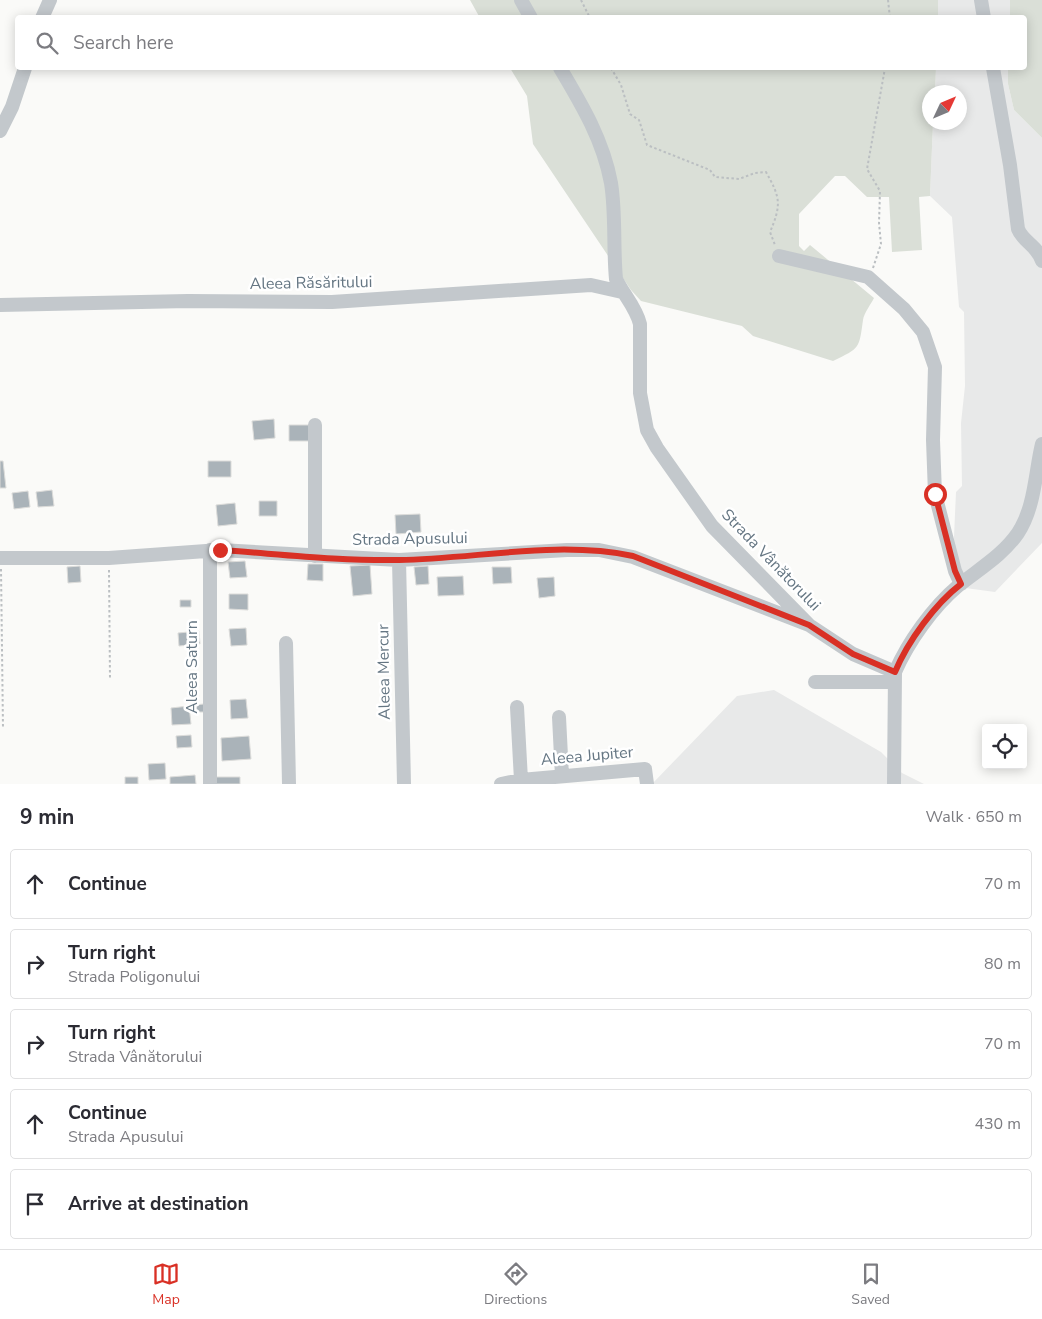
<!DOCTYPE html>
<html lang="en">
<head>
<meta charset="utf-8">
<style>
	:root { --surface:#fff; --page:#f2f2f3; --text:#2b2b33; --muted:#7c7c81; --line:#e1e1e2; --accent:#d93025 }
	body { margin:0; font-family:"Nunito Sans",sans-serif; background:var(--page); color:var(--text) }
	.controls { position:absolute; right:15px; bottom:15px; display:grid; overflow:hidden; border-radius:5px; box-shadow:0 2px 12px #0003 }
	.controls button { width:45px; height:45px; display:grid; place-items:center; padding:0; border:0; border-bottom:1px solid var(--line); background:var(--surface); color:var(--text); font:25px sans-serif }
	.compass { position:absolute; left:922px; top:85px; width:45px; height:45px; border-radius:50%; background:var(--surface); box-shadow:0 2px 12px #0003; rotate:46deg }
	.stop { position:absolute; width:15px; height:15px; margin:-11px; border:4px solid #d93025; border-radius:50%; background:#fff }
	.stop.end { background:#d93025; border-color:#fff; box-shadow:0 1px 5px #0008 }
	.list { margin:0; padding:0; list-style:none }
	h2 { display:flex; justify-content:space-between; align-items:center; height:65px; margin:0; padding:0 20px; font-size:21px }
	h2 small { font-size:16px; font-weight:400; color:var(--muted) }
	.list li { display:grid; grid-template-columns:32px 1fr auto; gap:15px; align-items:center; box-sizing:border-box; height:70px; margin:0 10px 10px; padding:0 10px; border:1px solid var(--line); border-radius:5px }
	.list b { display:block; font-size:19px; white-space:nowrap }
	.list p { margin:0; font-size:16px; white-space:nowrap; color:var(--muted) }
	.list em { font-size:16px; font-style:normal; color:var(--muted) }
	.icon { flex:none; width:28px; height:28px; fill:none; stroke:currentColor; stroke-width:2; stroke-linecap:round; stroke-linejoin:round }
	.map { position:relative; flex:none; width:1042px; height:784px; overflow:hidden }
	.search { position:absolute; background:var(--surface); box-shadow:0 2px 12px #0003; left:15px; right:15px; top:15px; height:55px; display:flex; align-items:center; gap:12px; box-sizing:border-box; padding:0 18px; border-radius:5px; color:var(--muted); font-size:19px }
	.sheet { height:465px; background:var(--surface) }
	nav { display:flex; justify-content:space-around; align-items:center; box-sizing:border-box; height:70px; border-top:1px solid var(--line); background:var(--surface); font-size:14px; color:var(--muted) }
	nav a { display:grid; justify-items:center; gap:2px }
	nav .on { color:var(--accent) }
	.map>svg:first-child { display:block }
</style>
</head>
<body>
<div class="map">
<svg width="1042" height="784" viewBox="0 0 1042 784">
	<rect width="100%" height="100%" fill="#fafaf8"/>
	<path fill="#e8e9e9" d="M938 0H1010V17H938Z
		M936 68H1008V84L1014 110 1042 138V543L995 592 958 587 952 582 956 492 962 486 961 423 965 386 964 312 959 307 952 217 930 196 933 123 960 122V92H935Z
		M774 690 881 752 902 773 924 784H652L737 696Z"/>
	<path fill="#dadfd7" d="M470 0H938V18H480Z
		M1010 0H1042V138L1014 110 1008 84V68H1024V18L1010 17Z
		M510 68H936L935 92H930V122L933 123 930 196 919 197 922 250 892 252 889 197H867L845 176H835L799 214V246L804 251 810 245 874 298C871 304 864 313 863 320 859 349 860 348 833 361L753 336 742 326 641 301 631 290 533 144 527 96Z"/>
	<path fill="#aab3b9" stroke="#dcdcda" d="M274 419 275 438 254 440 252 421Z
		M289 425H309V441H289Z
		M0 461H3L6 488H0Z
		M208 461H231V477H208Z
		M52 490 54 506 38 507 36 492Z
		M28 491 30 507 14 509 12 493Z
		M259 501H277V516H259Z
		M235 503 237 524 218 526 216 505Z
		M420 514 421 532 396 534 395 515Z
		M245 561 247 577 230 578 228 562Z
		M308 564H323V581L307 580Z
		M370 565 372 594 353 596 350 566Z
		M80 566 81 582 68 583 67 567Z
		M428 566 429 584 416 585 414 567Z
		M492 567H511L512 583 493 584Z
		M463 576 464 595 438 596 437 577Z
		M554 577 555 596 539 598 537 578Z
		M229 594H248V610L229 609Z
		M180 600H191V607H180Z
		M246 628 247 645 231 646 229 629Z
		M199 631 200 644 179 646 178 633Z
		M246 699 248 718 231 719 230 700Z
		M204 704V712H195L194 705Z
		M189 706 191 724 172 725 171 708Z
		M191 735 192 747 177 748 176 736Z
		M249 736 251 759 222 761 221 738Z
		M165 763 166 779 149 780 148 764Z
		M195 775 196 784H170V777Z
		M125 777H138V784H125Z
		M216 777H240V784H216Z"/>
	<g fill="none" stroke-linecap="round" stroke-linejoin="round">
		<path stroke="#bbbfc2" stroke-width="2" stroke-dasharray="2.5 2.5" stroke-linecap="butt" d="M581 0 590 18
			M888 0 890 18
			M611 68 621 85 630 114 639 120 647 145 710 170 715 177 739 179 755 173 766 172C780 197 782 204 770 232L775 245
			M873 268 881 244 879 223 880 191 867 169 885 68
			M1 569 3 729
			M109 570 110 680"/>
		<path stroke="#c3c8cc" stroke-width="14" d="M521 0 531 18
			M981 0 984 18
			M42 18 50 0
			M560 68C582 105 603 140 611 183 616 214 613 248 616 279 623 294 636 307 640 324V393L647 430 657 448 712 526 809 625 853 654 895 672
			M993 68 1010 165 1018 229C1023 242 1037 245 1042 261
			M0 131 12 107 25 68
			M779 256 868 277 904 309 923 332 935 367 933 440 935 494 955 571 961 584
			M0 305 188 301 332 302 591 285 622 292
			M315 425V556
			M0 558H109L220 550 399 560 567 550H599L633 557 809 625
			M399 560 404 784
			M286 643 289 784
			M815 682H895
			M517 707 521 780
			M559 717 562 776
			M210 784V550
			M501 784 521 780 645 769 647 784
			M894 784 895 672C908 642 933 607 958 586 979 569 1003 555 1018 533 1035 507 1035 473 1042 444"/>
	</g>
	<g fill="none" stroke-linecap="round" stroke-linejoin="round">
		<path stroke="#d93025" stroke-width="6" d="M220 550C279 554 339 561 399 560 476 559 556 540 633 556L809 625 853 654 895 672C908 641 935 604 961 584L955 571 935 494"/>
	</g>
	<g text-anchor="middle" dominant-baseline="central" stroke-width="5" stroke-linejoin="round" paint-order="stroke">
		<g font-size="16" fill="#657683" stroke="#fff">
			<text transform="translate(311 283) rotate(-1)">Aleea Răsăritului</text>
			<text transform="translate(410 539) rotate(-1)">Strada Apusului</text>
			<text transform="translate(771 560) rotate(46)">Strada Vânătorului</text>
			<text transform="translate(192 667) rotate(-90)">Aleea Saturn</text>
			<text transform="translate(384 672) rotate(-91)">Aleea Mercur</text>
			<text transform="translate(587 756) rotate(-5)">Aleea Jupiter</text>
		</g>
	</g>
</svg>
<div class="controls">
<button><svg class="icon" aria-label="locate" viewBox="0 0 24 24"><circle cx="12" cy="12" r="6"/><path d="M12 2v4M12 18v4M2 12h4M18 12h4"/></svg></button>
</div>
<svg class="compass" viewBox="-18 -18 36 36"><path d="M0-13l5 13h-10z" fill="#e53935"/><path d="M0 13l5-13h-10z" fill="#7c7c81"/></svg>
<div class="stop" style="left:935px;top:494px"></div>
<div class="stop end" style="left:220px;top:550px"></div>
<div class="search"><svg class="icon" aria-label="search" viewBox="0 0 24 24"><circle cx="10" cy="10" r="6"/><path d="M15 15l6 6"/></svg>Search here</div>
</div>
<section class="sheet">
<h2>9 min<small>Walk · 650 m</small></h2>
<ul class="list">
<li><svg class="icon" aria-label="ahead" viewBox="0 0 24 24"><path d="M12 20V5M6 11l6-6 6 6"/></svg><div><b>Continue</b></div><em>70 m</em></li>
<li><svg class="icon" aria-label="right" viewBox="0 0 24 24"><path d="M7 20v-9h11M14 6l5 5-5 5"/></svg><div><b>Turn right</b><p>Strada Poligonului</p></div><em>80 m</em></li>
<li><svg class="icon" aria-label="right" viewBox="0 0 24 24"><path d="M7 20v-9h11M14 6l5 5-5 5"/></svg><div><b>Turn right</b><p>Strada Vânătorului</p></div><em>70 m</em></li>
<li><svg class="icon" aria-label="ahead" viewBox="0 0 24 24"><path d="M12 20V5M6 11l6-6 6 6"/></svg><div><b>Continue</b><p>Strada Apusului</p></div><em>430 m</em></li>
<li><svg class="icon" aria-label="arrive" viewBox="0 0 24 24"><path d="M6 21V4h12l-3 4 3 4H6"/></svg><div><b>Arrive at destination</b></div></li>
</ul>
</section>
<nav>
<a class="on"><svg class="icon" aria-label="map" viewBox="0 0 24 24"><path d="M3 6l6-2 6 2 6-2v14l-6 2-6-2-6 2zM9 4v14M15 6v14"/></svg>Map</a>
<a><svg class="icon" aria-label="directions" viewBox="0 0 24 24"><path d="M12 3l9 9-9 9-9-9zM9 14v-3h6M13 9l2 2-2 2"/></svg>Directions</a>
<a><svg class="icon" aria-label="saved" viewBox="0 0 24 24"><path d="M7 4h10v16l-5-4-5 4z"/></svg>Saved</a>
</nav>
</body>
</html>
